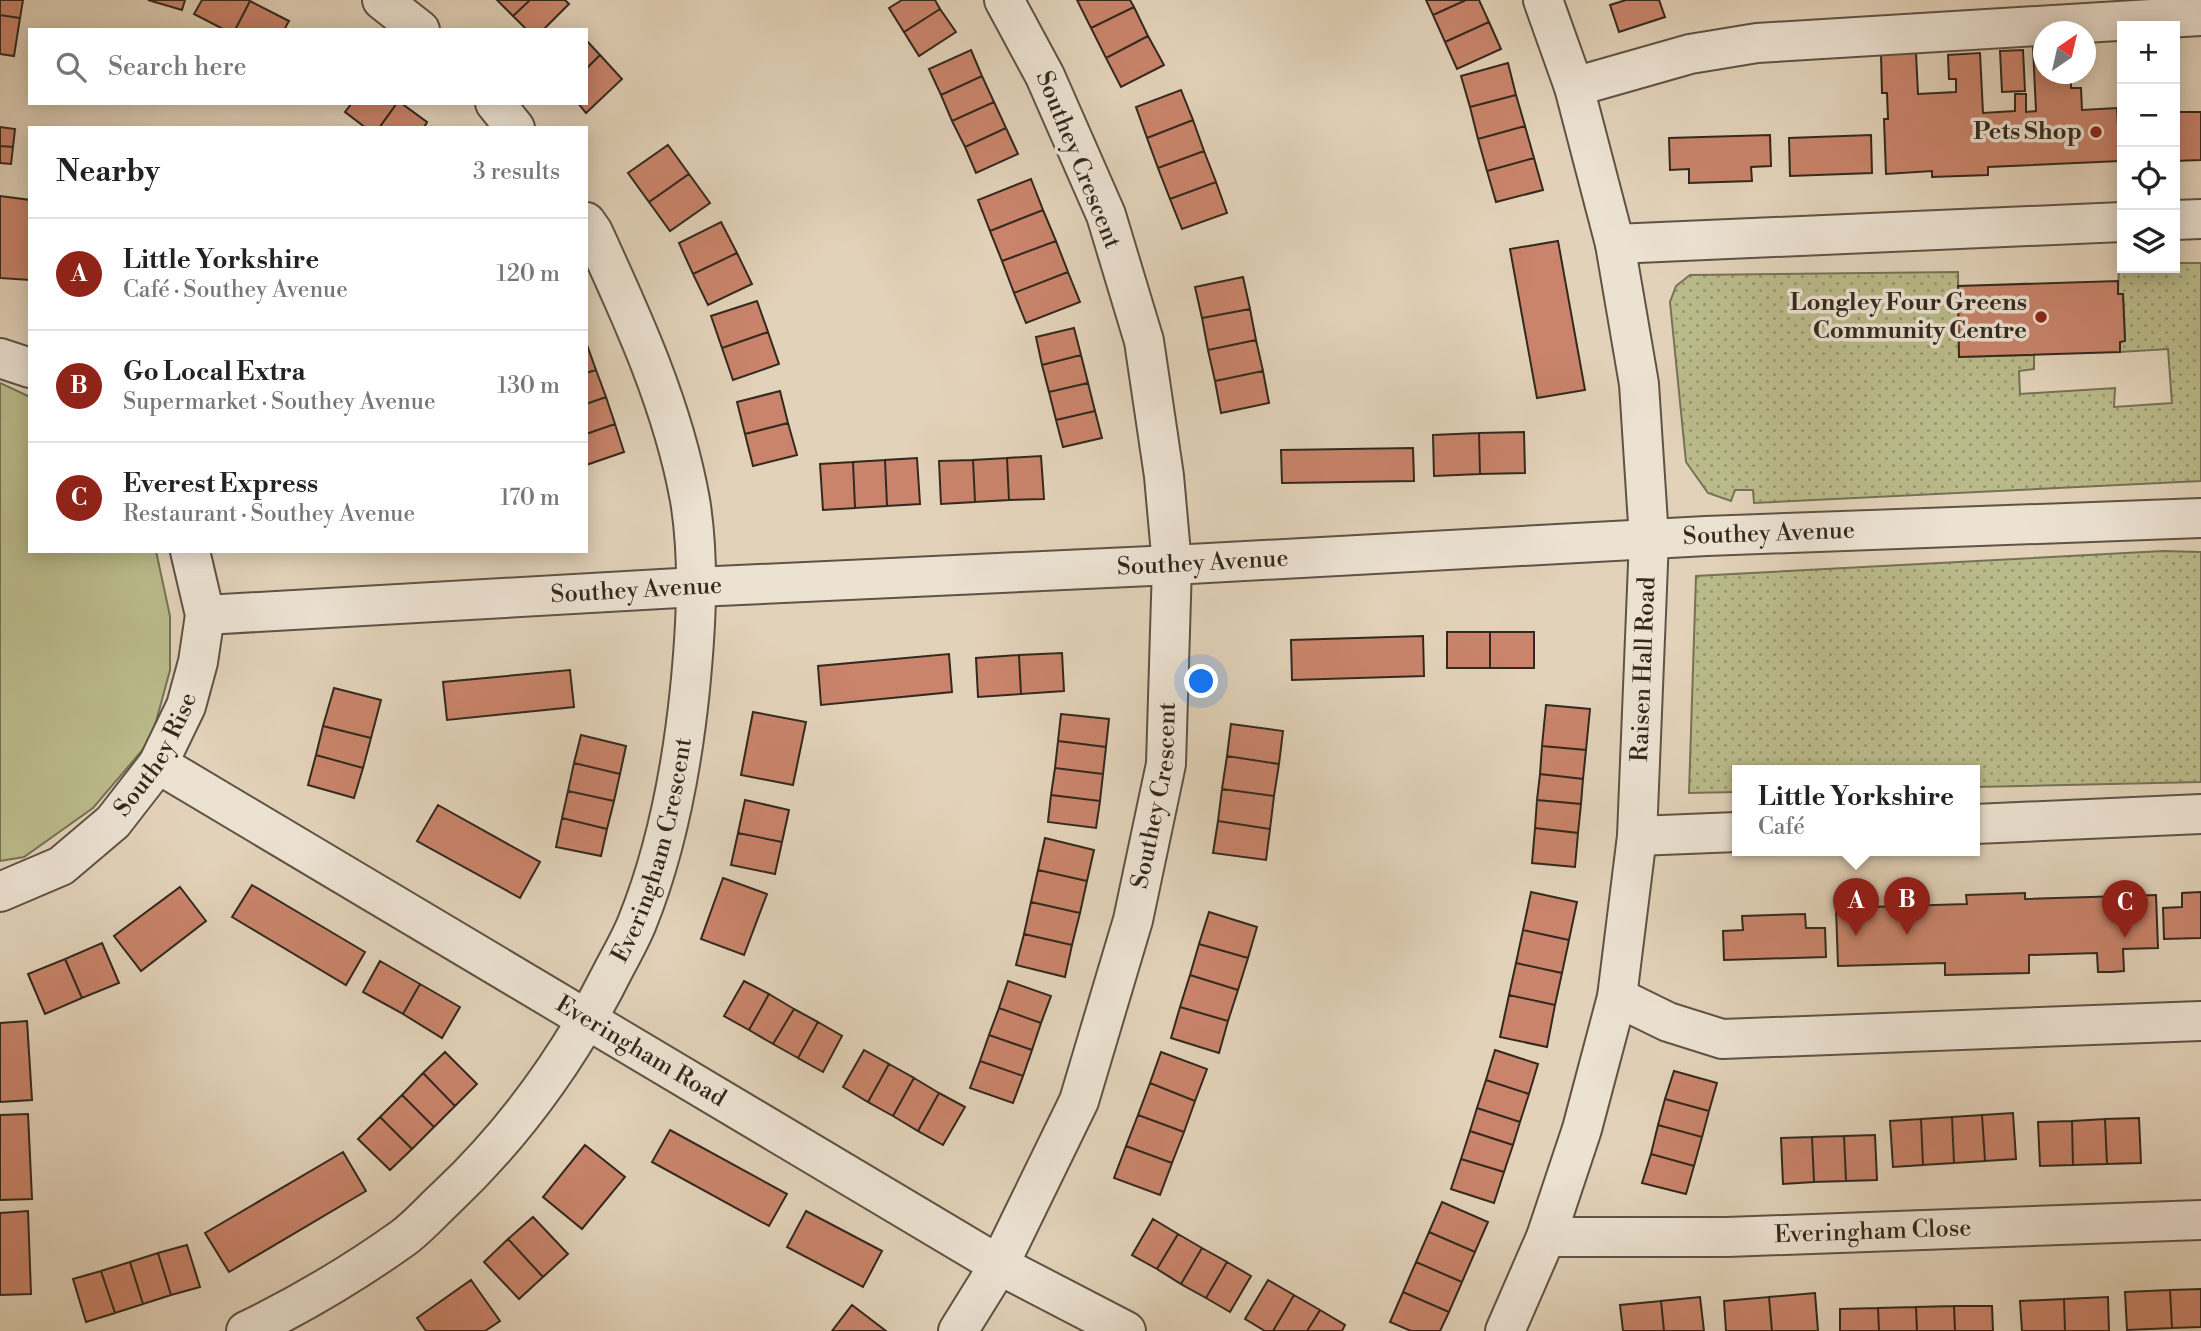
<!DOCTYPE html>
<html lang="en">
<head>
<meta charset="utf-8">
<style>
	:root { --surface:#fff; --page:#f2f2f2; --text:#222; --muted:#767676; --line:#e0e0e0; --accent:#8f2418 }
	body { margin:0; font-family:"Libre Bodoni",serif; background:var(--page); color:var(--text) }
	.controls { position:absolute; right:21px; top:21px; display:grid; overflow:hidden; border-radius:0px; box-shadow:0 4px 18px #0003 }
	.controls button { width:63px; height:63px; display:grid; place-items:center; padding:0; border:0; border-bottom:2px solid var(--line); background:var(--surface); color:var(--text); font:35px sans-serif }
	.compass { position:absolute; left:2033px; top:21px; width:63px; height:63px; border-radius:50%; background:var(--surface); box-shadow:0 4px 18px #0003; rotate:34deg }
	.you { position:absolute; left:1202px; top:682px; width:24px; height:24px; margin:-18px; border:5px solid #fff; border-radius:50%; background:#1a73e8; box-shadow:0 0 0 10px #1a73e833 }
	.badge { display:grid; place-items:center; width:46px; height:46px; border-radius:50%; background:var(--accent); color:#fff; font-size:23px; font-weight:700 }
	.pin { position:absolute; translate:-50% -58px; filter:drop-shadow(0 2px 4px #0008) }
	.pin::after { content:''; position:absolute; top:37px; width:24px; height:21px; background:inherit; clip-path:polygon(0 0,100% 0,50% 100%) }
	.popup { position:absolute; left:1732px; top:765px; width:248px; height:91px; box-sizing:border-box; display:grid; place-content:center; border-radius:0px; background:var(--surface); filter:drop-shadow(0 2px 5px #0005); font-size:23px; white-space:nowrap; color:var(--muted) }
	.popup b { font-size:26px; color:var(--text) }
	.popup::after { content:''; position:absolute; left:50%; top:100%; margin-left:-14px; border:14px solid transparent; border-top-color:var(--surface) }
	.list { margin:0; padding:0; list-style:none }
	h2 { display:flex; justify-content:space-between; align-items:center; height:91px; margin:0; padding:0 28px; font-size:30px }
	h2 small { font-size:23px; font-weight:400; color:var(--muted) }
	.list li { display:grid; grid-template-columns:46px 1fr auto; gap:21px; align-items:center; box-sizing:border-box; height:112px; padding:0 28px; border-top:2px solid var(--line) }
	.list b { display:block; font-size:26px; white-space:nowrap }
	.list p { margin:0; font-size:23px; white-space:nowrap; color:var(--muted) }
	.list em { font-size:23px; font-style:normal; color:var(--muted) }
	.icon { flex:none; width:38px; height:38px; fill:none; stroke:currentColor; stroke-width:2; stroke-linecap:round; stroke-linejoin:round }
	.map { position:relative; flex:none; width:2201px; height:1331px; overflow:hidden }
	.search { position:absolute; background:var(--surface); box-shadow:0 4px 18px #0003; left:28px; top:28px; width:560px; height:77px; display:flex; align-items:center; gap:18px; box-sizing:border-box; padding:0 24px; border-radius:0px; color:var(--muted); font-size:26px }
	.panel { position:absolute; background:var(--surface); box-shadow:0 4px 18px #0003; left:28px; top:126px; width:560px; height:427px; border-radius:0px }
	.map>svg:first-child { display:block }
</style>
</head>
<body>
<div class="map">
<svg width="2201" height="1331" viewBox="0 0 2201 1331">
	<defs>
		<pattern id="grass-dots" width="8" height="8" patternUnits="userSpaceOnUse" patternTransform="scale(1.75)"><rect width="8" height="8" fill="#baba8a"/><path d="M2 2h.1M6 6h.1" fill="none" stroke="#989770" stroke-width="1.8" stroke-linecap="round"/></pattern>
	</defs>
	<rect width="100%" height="100%" fill="#e2d2b9"/>
	<filter id="stains"><feTurbulence type="fractalNoise" baseFrequency=".00286" numOctaves="4"/><feColorMatrix values="0 0 0 0 .2 0 0 0 0 .09 0 0 0 0 .02 0 0 0 .5 -.17"/></filter>
	<radialGradient id="worn" r=".72"><stop offset=".6" stop-color="#630" stop-opacity="0"/><stop offset="1" stop-color="#630" stop-opacity=".3"/></radialGradient>
	<path fill="url(#grass-dots)" stroke="#767254" stroke-width="2" d="M2119 263H2122V268H2175V263H2201V481L1754 503 1753 490H1735L1731 501 1708 493 1686 462 1670 302 1676 286 1690 275 1958 272 1959 357 2034 355V369L2019 371 2020 394 2115 388 2114 407 2172 403 2168 349 2120 352V342L2125 340 2123 294H2118Z
		M2163 551 2201 552V782L1975 787V770H1737V792L1689 793 1696 576Z"/>
	<path fill="#baba8a" stroke="#767254" stroke-width="2" d="M0 383 30 397V551H156L170 616V670L151 740 93 808 24 857 0 861Z"/>
	<path fill="#c9846b" stroke="#33291e" stroke-width="2" d="M0 0H23L20 18 0 15Z
		M148 0H185L182 10Z
		M202 0H249L250 1 235 30H225L194 14Z
		M497 0H530L513 16Z
		M530 0H565L569 4 543 30H527L513 16Z
		M902 0H935L940 9 904 32 889 8Z
		M1077 0H1130L1134 7 1091 28Z
		M1426 0H1466L1433 15Z
		M1466 0H1479L1489 22 1445 42 1433 15Z
		M1626 0H1659L1665 17 1619 32 1610 5Z
		M250 1 289 21 284 30H235Z
		M1134 7 1148 36 1106 58 1091 28Z
		M940 9 956 32 919 56 904 32Z
		M0 15 20 18 14 56 0 54Z
		M1489 22 1501 49 1457 69 1445 42Z
		M1148 36 1164 65 1121 87 1106 58Z
		M586 40 600 55 586 69Z
		M2033 47H2044V74H2071V88H2081L2082 110 2117 108 2120 161 1988 167V175L1932 177V171L1886 174 1884 119H1888L1887 93H1882L1881 54 1916 53 1918 94 1956 92V79H1949L1948 55 1980 53 1983 113 2015 111V94H2026V112L2036 111Z
		M971 50 982 76 941 95 929 69Z
		M2023 50 2025 91 2002 92 2000 51Z
		M600 55 622 79 586 113 578 103H586V69Z
		M1508 63 1516 95 1470 107 1461 76Z
		M982 76 994 102 952 121 941 95Z
		M1181 90 1193 120 1147 138 1136 107Z
		M1516 95 1525 126 1478 139 1470 107Z
		M994 102 1006 128 965 147 952 121Z
		M352 103H397L379 128H366L345 112Z
		M397 103H401L427 122 424 128H379Z
		M2175 112H2201V160L2175 161Z
		M1193 120 1204 151 1158 168 1147 138Z
		M1525 126 1534 158 1487 171 1478 139Z
		M0 127 15 129 13 147 0 146Z
		M1006 128 1018 154 976 173 965 147Z
		M1770 135 1771 166 1751 167 1752 181 1689 183V169L1670 170 1669 138Z
		M1871 135 1872 173 1790 176 1789 138Z
		M668 145 689 174 649 202 628 173Z
		M0 146 13 147 11 164 0 163Z
		M1204 151 1216 182 1170 199 1158 168Z
		M1534 158 1543 190 1496 202 1487 171Z
		M689 174 710 203 670 231 649 202Z
		M1031 179 1043 210 990 231 978 200Z
		M1216 182 1227 213 1182 229 1170 199Z
		M0 196 30 200V280L0 278Z
		M1043 210 1056 241 1002 261 990 231Z
		M721 222 737 253 693 274 679 243Z
		M1056 241 1068 272 1014 293 1002 261Z
		M1558 241 1585 390 1537 398 1510 249Z
		M737 253 752 284 708 305 693 274Z
		M1068 272 1080 302 1026 323 1014 293Z
		M1243 277 1250 309 1202 318 1195 287Z
		M2118 281V294H2123L2125 341 2120 342V352L1959 357 1958 286Z
		M757 301 768 332 722 348 711 316Z
		M1250 309 1256 340 1208 350 1202 318Z
		M1074 328 1081 355 1042 365 1036 337Z
		M768 332 779 364 733 380 722 348Z
		M1256 340 1263 371 1215 381 1208 350Z
		M586 342 596 370 586 373Z
		M1081 355 1088 383 1049 392 1042 365Z
		M596 370 606 397 586 404V373Z
		M1263 371 1269 403 1221 413 1215 381Z
		M1088 383 1095 411 1056 420 1049 392Z
		M780 391 788 423 745 434 737 402Z
		M606 397 615 424 586 434V404Z
		M1095 411 1102 438 1063 447 1056 420Z
		M788 423 797 455 753 466 745 434Z
		M615 424 624 452 586 465V434Z
		M1524 432 1525 473 1480 474 1479 433Z
		M1479 433 1480 474 1434 476 1433 435Z
		M1413 448 1414 481 1282 483 1281 450Z
		M1041 456 1044 499 1009 500 1007 458Z
		M917 458 920 504 887 506 885 460Z
		M1007 458 1009 500 975 502 973 460Z
		M885 460 887 506 855 508 853 462Z
		M973 460 975 502 941 504 939 461Z
		M853 462 855 508 823 510 820 464Z
		M1447 632H1490V668H1447Z
		M1490 632H1534V668H1490Z
		M1423 636 1424 676 1292 680 1291 640Z
		M1062 653 1064 691 1021 694 1019 655Z
		M949 654 952 692 821 705 818 666Z
		M1019 655 1021 694 978 697 976 658Z
		M570 670 574 707 447 720 443 682Z
		M334 688 381 700 371 738 323 726Z
		M1546 705 1590 709 1586 750 1542 746Z
		M753 712 806 722 793 785 741 775Z
		M1061 714 1109 719 1106 747 1058 741Z
		M1231 724 1283 731 1279 764 1227 756Z
		M323 726 371 738 363 768 316 755Z
		M581 735 626 746 620 774 574 763Z
		M1058 741 1106 747 1103 774 1055 768Z
		M1542 746 1586 750 1583 779 1540 774Z
		M316 755 363 768 354 798 308 785Z
		M1227 756 1279 764 1274 796 1222 789Z
		M574 763 620 774 614 801 568 791Z
		M1055 768 1103 774 1100 801 1051 795Z
		M1540 774 1583 779 1581 804 1537 800Z
		M1222 789 1274 796 1270 829 1218 821Z
		M568 791 614 801 607 829 562 818Z
		M1051 795 1100 801 1096 828 1048 822Z
		M745 800 789 810 782 842 738 833Z
		M1537 800 1581 804 1578 833 1535 828Z
		M438 805 540 862 520 898 417 841Z
		M562 818 607 829 601 856 556 847Z
		M1218 821 1270 829 1266 860 1213 853Z
		M1535 828 1578 833 1575 867 1532 863Z
		M738 833 782 842 775 874 731 865Z
		M1045 838 1094 850 1087 881 1038 870Z
		M1038 870 1087 881 1080 913 1031 902Z
		M723 878 767 894 744 955 701 939Z
		M252 885 365 952 346 985 232 917Z
		M180 887 206 921 141 971 114 936Z
		M1531 892 1577 902 1569 940 1523 930Z
		M2201 892V938L2164 939 2163 908 2182 907V893Z
		M2025 893V899L2156 895 2158 948 2123 949 2124 971 2112 972H2098L2097 953 2029 955V973L1945 975V963L1838 966 1836 908 1967 904 1966 895Z
		M1031 902 1080 913 1072 945 1024 934Z
		M1209 912 1257 927 1248 958 1199 944Z
		M1805 914 1806 928H1825L1826 957 1724 960 1723 931 1743 930 1742 916Z
		M1523 930 1569 940 1562 973 1516 963Z
		M1024 934 1072 945 1065 977 1016 965Z
		M102 943 119 983 82 998 65 959Z
		M1199 944 1248 958 1238 990 1190 975Z
		M65 959 82 998 45 1014 28 974Z
		M380 961 420 984 403 1014 363 992Z
		M1516 963 1562 973 1555 1005 1509 995Z
		M1190 975 1238 990 1228 1021 1180 1007Z
		M744 981 769 994 749 1030 724 1016Z
		M1008 981 1051 996 1041 1023 999 1008Z
		M420 984 460 1007 442 1038 403 1014Z
		M769 994 794 1009 773 1044 749 1030Z
		M1509 995 1555 1005 1547 1047 1500 1037Z
		M1180 1007 1228 1021 1219 1053 1171 1038Z
		M999 1008 1041 1023 1032 1050 989 1035Z
		M794 1009 818 1022 798 1058 773 1044Z
		M27 1021 32 1100 0 1102V1023Z
		M818 1022 842 1036 823 1072 798 1058Z
		M989 1035 1032 1050 1023 1076 980 1061Z
		M864 1050 889 1064 868 1102 843 1087Z
		M1495 1050 1538 1064 1529 1094 1486 1080Z
		M445 1052 477 1084 455 1106 423 1073Z
		M1161 1052 1207 1069 1195 1101 1150 1083Z
		M980 1061 1023 1076 1013 1103 970 1088Z
		M889 1064 914 1078 893 1116 868 1102Z
		M1674 1071 1717 1083 1709 1111 1665 1099Z
		M423 1073 455 1106 434 1127 402 1095Z
		M914 1078 939 1093 918 1131 893 1116Z
		M1486 1080 1529 1094 1520 1122 1477 1108Z
		M1150 1083 1195 1101 1184 1132 1138 1115Z
		M939 1093 965 1107 943 1145 918 1131Z
		M402 1095 434 1127 412 1149 380 1117Z
		M1665 1099 1709 1111 1702 1137 1658 1125Z
		M1477 1108 1520 1122 1513 1145 1470 1131Z
		M2013 1113 2016 1159 1985 1161 1982 1115Z
		M28 1114 32 1199 0 1200V1115Z
		M1138 1115 1184 1132 1172 1163 1126 1146Z
		M1982 1115 1985 1161 1954 1163 1952 1117Z
		M380 1117 412 1149 390 1170 358 1139Z
		M1952 1117 1954 1163 1923 1165 1921 1119Z
		M2139 1118 2141 1163 2107 1164 2105 1119Z
		M1921 1119 1923 1165 1893 1167 1890 1121Z
		M2105 1119 2107 1164 2073 1165 2072 1121Z
		M2072 1121 2073 1165 2040 1166 2038 1122Z
		M1658 1125 1702 1137 1694 1166 1651 1154Z
		M670 1130 787 1194 769 1226 652 1162Z
		M1470 1131 1513 1145 1504 1172 1461 1159Z
		M1875 1135 1877 1180 1846 1181 1844 1136Z
		M1844 1136 1846 1181 1814 1182 1812 1137Z
		M1812 1137 1814 1182 1783 1184 1781 1138Z
		M585 1145 625 1177 582 1229 543 1197Z
		M1126 1146 1172 1163 1160 1195 1114 1178Z
		M343 1152 366 1191 229 1272 205 1233Z
		M1651 1154 1694 1166 1686 1194 1642 1183Z
		M1461 1159 1504 1172 1494 1203 1451 1189Z
		M1442 1202 1488 1222 1475 1252 1429 1232Z
		M28 1211 31 1294 0 1295V1213Z
		M806 1211 882 1251 863 1287 787 1247Z
		M533 1217 568 1254 543 1277 508 1239Z
		M1153 1219 1178 1234 1157 1269 1132 1255Z
		M1429 1232 1475 1252 1462 1282 1416 1262Z
		M1178 1234 1202 1248 1181 1284 1157 1269Z
		M508 1239 543 1277 519 1299 484 1262Z
		M187 1245 200 1287 171 1295 158 1253Z
		M1202 1248 1227 1262 1206 1298 1181 1284Z
		M158 1253 171 1295 143 1304 130 1262Z
		M130 1262 143 1304 115 1313 101 1271Z
		M1227 1262 1251 1276 1230 1312 1206 1298Z
		M1416 1262 1462 1282 1449 1312 1403 1292Z
		M101 1271 115 1313 86 1322 73 1279Z
		M471 1280 500 1321 485 1331H426L417 1318Z
		M1268 1280 1294 1295 1273 1331H1265L1245 1319Z
		M2201 1289V1327L2172 1328 2170 1290Z
		M2170 1290 2172 1328 2127 1330 2125 1292Z
		M1403 1292 1449 1312 1440 1331H1411L1390 1322Z
		M1815 1293 1818 1331H1772L1769 1297Z
		M1294 1295 1320 1310 1307 1331H1273Z
		M1700 1297 1704 1331H1664L1661 1301Z
		M1769 1297 1772 1331H1726L1724 1301Z
		M2108 1297 2109 1331H2065L2064 1299Z
		M2064 1299 2065 1331H2022L2020 1301Z
		M1661 1301 1664 1331H1623L1620 1305Z
		M852 1305 886 1331H832Z
		M1954 1306H1992L1993 1331H1955Z
		M1954 1306 1955 1331H1917L1916 1307Z
		M1916 1307 1917 1331H1879L1878 1308Z
		M1878 1308 1879 1331H1840V1309Z
		M1320 1310 1345 1325 1342 1331H1307Z"/>
	<g fill="none" stroke-linecap="round" stroke-linejoin="round">
		<g stroke="#5f5345" stroke-width="42">
			<g id="minor">
				<path d="M382 0 420 30"/>
				<path d="M1574 87 1690 54 1757 43 2201 16"/>
				<path d="M495 103 515 128"/>
				<path d="M2175 220 2201 219"/>
				<path d="M1615 244 2122 222"/>
				<path d="M0 358 30 368"/>
				<path id="s1" d="M205 615 696 587 1172 565 1706 536 2201 518"/>
				<path id="s2" d="M158 764 999 1265 1126 1331"/>
				<path d="M1975 824 2201 814"/>
				<path d="M1637 836 1737 832"/>
				<path id="s3" d="M0 892 61 866 113 822 158 764 186 706 198 662 205 615 190 551"/>
				<path d="M1617 997 1668 1022 1722 1039 2201 1021"/>
				<path id="s4" d="M1546 1237H1727L2201 1220"/>
				<path id="s5" d="M246 1331C300 1305 354 1273 403 1238 418 1227 432 1211 446 1198 516 1132 571 1055 614 969 622 954 631 938 637 923 667 849 682 767 690 689 696 628 700 561 690 500 673 406 633 319 593 232L586 222"/>
				<path id="s6" d="M958 1331 999 1265 1079 1101 1133 920 1166 764 1172 565 1164 476 1144 341 1106 215 1045 76 1004 0"/>
				<path id="s7" d="M1505 1331 1546 1237 1582 1129 1617 997 1637 836 1649 539 1639 384 1615 244 1574 87 1543 0"/>
			</g>
		</g>
		<use href="#minor" stroke="#ece2d2" stroke-width="38"/>
	</g>
	<g fill="#8f2418" stroke="#ece2d2" stroke-width="2.5">
		<circle cx="2096" cy="132" r="7"/>
		<circle cx="2041" cy="317" r="7"/>
	</g>
	<g text-anchor="middle" dominant-baseline="central" stroke-width="7" stroke-linejoin="round" paint-order="stroke">
		<g font-size="24" font-weight="bold" fill="#33291e" stroke="#ece2d2" text-anchor="end">
			<text x="2082" y="132">Pets Shop</text>
			<text x="2027" y="303">Longley Four Greens<tspan x="2027" dy="28">Community Centre</tspan></text>
		</g>
		<g font-size="24" fill="#33291e" stroke="#ece2d2">
			<text transform="translate(1078 160) rotate(68)">Southey Crescent</text>
			<text stroke="none"><textPath href="#s1" startOffset="1566">Southey Avenue</textPath></text>
			<text stroke="none"><textPath href="#s1" startOffset="999">Southey Avenue</textPath></text>
			<text stroke="none"><textPath href="#s1" startOffset="432">Southey Avenue</textPath></text>
			<text stroke="none"><textPath href="#s7" startOffset="682">Raisen Hall Road</textPath></text>
			<text stroke="none"><textPath href="#s3" startOffset="215">Southey Rise</textPath></text>
			<text stroke="none"><textPath href="#s6" startOffset="576">Southey Crescent</textPath></text>
			<text stroke="none"><textPath href="#s5" startOffset="653">Everingham Crescent</textPath></text>
			<text stroke="none"><textPath href="#s2" startOffset="562">Everingham Road</textPath></text>
			<text stroke="none"><textPath href="#s4" startOffset="327">Everingham Close</textPath></text>
		</g>
	</g>
	<rect width="100%" height="100%" filter="url(#stains)"/>
	<rect width="100%" height="100%" fill="url(#worn)"/>
</svg>
<div class="controls">
<button>+</button>
<button>−</button>
<button><svg class="icon" aria-label="locate" viewBox="0 0 24 24"><circle cx="12" cy="12" r="6"/><path d="M12 2v4M12 18v4M2 12h4M18 12h4"/></svg></button>
<button><svg class="icon" aria-label="layers" viewBox="0 0 24 24"><path d="M12 4l9 5-9 5-9-5zM3 14l9 5 9-5"/></svg></button>
</div>
<svg class="compass" viewBox="-18 -18 36 36"><path d="M0-13l5 13h-10z" fill="#e53935"/><path d="M0 13l5-13h-10z" fill="#767676"/></svg>
<div class="you"></div>
<div class="pin badge" style="left:1856px;top:936px">A</div>
<div class="popup"><b>Little Yorkshire</b>Café</div>
<div class="pin badge" style="left:1907px;top:935px">B</div>
<div class="pin badge" style="left:2125px;top:938px">C</div>
<div class="search"><svg class="icon" aria-label="search" viewBox="0 0 24 24"><circle cx="10" cy="10" r="6"/><path d="M15 15l6 6"/></svg>Search here</div>
<section class="panel">
<h2>Nearby<small>3 results</small></h2>
<ul class="list">
<li><span class="badge">A</span><div><b>Little Yorkshire</b><p>Café · Southey Avenue</p></div><em>120 m</em></li>
<li><span class="badge">B</span><div><b>Go Local Extra</b><p>Supermarket · Southey Avenue</p></div><em>130 m</em></li>
<li><span class="badge">C</span><div><b>Everest Express</b><p>Restaurant · Southey Avenue</p></div><em>170 m</em></li>
</ul>
</section>
</div>
</body>
</html>
